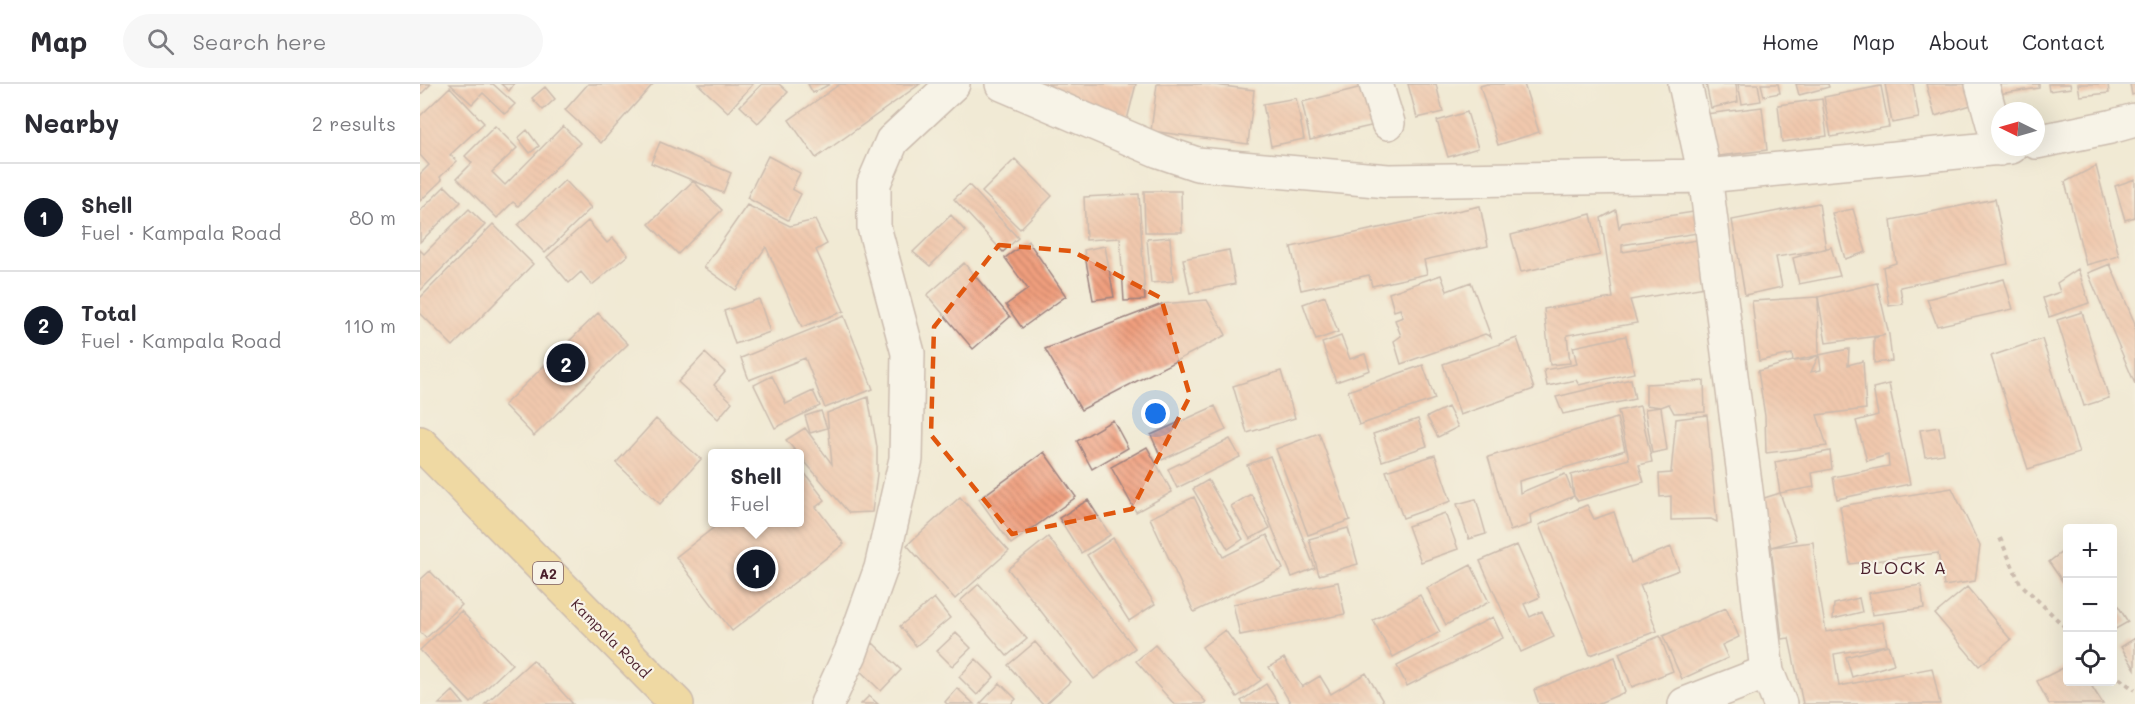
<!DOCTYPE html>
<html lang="en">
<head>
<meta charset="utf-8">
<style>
	:root { --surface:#fff; --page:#f7f7f7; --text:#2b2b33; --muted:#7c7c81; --line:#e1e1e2; --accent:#111827 }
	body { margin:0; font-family:Mali,sans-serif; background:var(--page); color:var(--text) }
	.controls { position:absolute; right:18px; bottom:18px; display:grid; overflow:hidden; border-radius:6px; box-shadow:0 6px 24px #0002 }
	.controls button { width:54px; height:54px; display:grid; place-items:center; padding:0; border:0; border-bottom:2px solid var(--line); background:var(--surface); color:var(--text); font:30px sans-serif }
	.compass { position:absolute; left:1571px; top:18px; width:54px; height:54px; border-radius:50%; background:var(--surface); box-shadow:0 6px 24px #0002; rotate:275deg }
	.you { position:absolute; left:736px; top:330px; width:21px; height:21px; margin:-15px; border:4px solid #fff; border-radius:50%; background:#1a73e8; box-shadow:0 0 0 9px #1a73e833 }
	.badge { display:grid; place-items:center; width:39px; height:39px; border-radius:50%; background:var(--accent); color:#fff; font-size:20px; font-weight:700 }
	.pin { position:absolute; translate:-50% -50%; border:3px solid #fff; box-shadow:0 2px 6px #0006 }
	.popup { position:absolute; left:288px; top:365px; width:96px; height:78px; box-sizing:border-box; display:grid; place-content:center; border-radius:6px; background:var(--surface); filter:drop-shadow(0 2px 4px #0005); font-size:20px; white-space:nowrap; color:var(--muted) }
	.popup b { font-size:22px; color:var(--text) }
	.popup::after { content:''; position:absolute; left:50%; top:100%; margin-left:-12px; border:12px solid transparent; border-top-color:var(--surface) }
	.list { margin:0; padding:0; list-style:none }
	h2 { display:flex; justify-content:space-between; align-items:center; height:78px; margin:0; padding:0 24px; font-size:26px }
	h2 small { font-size:20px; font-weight:400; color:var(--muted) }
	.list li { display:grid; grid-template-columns:39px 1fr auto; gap:18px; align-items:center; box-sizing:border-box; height:108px; padding:0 24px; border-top:2px solid var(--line) }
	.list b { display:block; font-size:22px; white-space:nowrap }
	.list p { margin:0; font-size:20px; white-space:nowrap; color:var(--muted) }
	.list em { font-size:20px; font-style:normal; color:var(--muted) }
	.icon { flex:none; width:33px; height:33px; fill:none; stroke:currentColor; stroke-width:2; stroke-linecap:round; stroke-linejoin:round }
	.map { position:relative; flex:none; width:1715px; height:620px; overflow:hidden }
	header { display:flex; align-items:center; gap:36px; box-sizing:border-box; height:84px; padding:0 30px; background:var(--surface); border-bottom:2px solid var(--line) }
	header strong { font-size:28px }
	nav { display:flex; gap:33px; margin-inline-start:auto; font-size:21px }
	.search { width:420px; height:54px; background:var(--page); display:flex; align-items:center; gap:15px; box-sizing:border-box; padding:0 21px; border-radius:33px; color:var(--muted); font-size:22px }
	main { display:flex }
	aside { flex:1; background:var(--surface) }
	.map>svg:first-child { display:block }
</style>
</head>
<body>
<header>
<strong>Map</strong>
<div class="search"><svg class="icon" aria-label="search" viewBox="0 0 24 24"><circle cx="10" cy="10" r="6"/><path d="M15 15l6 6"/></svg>Search here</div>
<nav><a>Home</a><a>Map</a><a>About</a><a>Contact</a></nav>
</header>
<main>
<aside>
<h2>Nearby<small>2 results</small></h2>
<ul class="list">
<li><span class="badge">1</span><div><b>Shell</b><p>Fuel · Kampala Road</p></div><em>80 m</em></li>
<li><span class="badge">2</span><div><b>Total</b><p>Fuel · Kampala Road</p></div><em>110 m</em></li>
</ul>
</aside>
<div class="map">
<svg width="1715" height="620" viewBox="0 0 1715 620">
	<defs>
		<pattern id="building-back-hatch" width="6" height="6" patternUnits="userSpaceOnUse" patternTransform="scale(1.5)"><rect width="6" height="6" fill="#f09f7e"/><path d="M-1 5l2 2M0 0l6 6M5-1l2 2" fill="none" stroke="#c48167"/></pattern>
	</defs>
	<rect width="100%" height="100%" fill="#f7f3e8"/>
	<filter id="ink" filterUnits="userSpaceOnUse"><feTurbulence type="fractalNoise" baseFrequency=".0167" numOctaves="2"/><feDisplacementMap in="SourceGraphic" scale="12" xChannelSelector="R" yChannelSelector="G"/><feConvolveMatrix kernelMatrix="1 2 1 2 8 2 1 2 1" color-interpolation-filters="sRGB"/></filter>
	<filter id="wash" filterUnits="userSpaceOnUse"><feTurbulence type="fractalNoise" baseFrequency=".008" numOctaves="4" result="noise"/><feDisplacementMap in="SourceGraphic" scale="24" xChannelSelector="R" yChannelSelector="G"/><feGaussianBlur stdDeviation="1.35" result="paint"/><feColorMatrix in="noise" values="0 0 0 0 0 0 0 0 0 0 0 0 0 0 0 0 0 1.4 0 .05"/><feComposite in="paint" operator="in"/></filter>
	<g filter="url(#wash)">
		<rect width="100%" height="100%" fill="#f1ead4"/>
		<g id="blocks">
			<path fill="url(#building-back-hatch)" fill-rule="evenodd" d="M0 0H11L0 11Z
				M30 0H73L95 20 85 30 63 9 52 20Z
				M81 0H94L89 7Z
				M168 0H233L181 59 145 26Z
				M278 0H333L308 28Z
				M342 0H359L368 8 338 39 320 22Z
				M388 0H410L393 9Z
				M420 0H500L396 74 369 36Z
				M625 0H716L707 36 622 15Z
				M737 0H787L834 6 828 60 731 47Z
				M988 0H1016L1023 28 997 34Z
				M1067 0H1104L1119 48 1078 61 1060 2Z
				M1286 0H1316L1318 18 1291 24Z
				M1318 0H1338L1341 17 1322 20Z
				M1341 0H1358L1360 9 1344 12Z
				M1376 0H1408L1409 3 1379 11Z
				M1465 0H1493L1499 34 1472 39Z
				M1506 0H1556L1561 18 1515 32Z
				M1577 0H1619V4L1578 10Z
				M1628 0H1650L1651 4 1629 7Z
				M1658 0H1688L1689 9 1660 12Z
				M1710 0H1715V10L1712 11Z
				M946 2 955 41 890 56 882 18Z
				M1461 2 1469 43 1411 53 1404 13Z
				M30 3 64 39 30 71 37 77 20 93 22 96 0 117V90L9 81 0 71V32Z
				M125 3 135 15 123 26 112 14Z
				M876 14 884 55 851 62 843 20Z
				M1402 15 1407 52 1362 58 1358 21Z
				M1342 23 1347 66 1291 73 1286 30Z
				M1047 28 1058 64 1028 73 1017 37Z
				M75 42 97 64 72 88 85 101 143 42 160 59 98 122 93 118 77 134 37 94 52 79 45 72Z
				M107 46 119 62 110 69 98 54Z
				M240 58 311 89 303 109 231 79Z
				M348 72 380 89 372 105 381 110 368 136 327 114Z
				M595 75 632 112 600 145 562 108Z
				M1676 82 1699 172 1666 181 1645 98Z
				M1715 95V133L1705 136 1695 102Z
				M145 96 171 124 125 169 98 141Z
				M273 97 302 126 258 170 229 140Z
				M549 101 598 154 583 168 534 115Z
				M25 102 41 118 0 158V127Z
				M724 107H761L762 148H725Z
				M719 110 725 216 704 217 700 154 666 156 664 113Z
				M1575 115 1588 180 1480 203 1483 220 1469 222 1463 183 1476 179 1471 136Z
				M1399 119 1406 165 1356 173 1362 203 1325 211 1312 136Z
				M327 121 370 142 395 136 407 160 396 166 424 227 382 243 346 163 316 206 284 183Z
				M1060 122 1068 162 1004 176 1007 190 952 202 949 191 881 206 871 163Z
				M49 125 65 141 0 207V166L4 170Z
				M1433 125 1446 168 1425 175 1412 129Z
				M1196 126 1199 144 1202 139 1280 127 1284 148 1202 161V168L1283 155 1291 202 1210 216 1217 239 1147 251 1150 279 1130 281 1124 225 1193 214 1181 134Z
				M1171 130 1180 171 1101 188 1091 151Z
				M531 131 545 147 510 182 493 168Z
				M168 137 187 159 193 154 208 171 172 201 161 188 149 199 127 173Z
				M73 140 113 180 33 262 0 229V214Z
				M750 153 753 197 731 199 727 155Z
				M608 157 646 212 602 244 586 221 608 205 585 174Z
				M685 162 694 213 673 216 664 166Z
				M1411 163 1420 192 1379 200 1373 174Z
				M809 166 815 200 770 209 763 175Z
				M544 179 590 233 553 265 507 211Z
				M1690 180 1715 240V300L1668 189Z
				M1658 185 1669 219 1629 233 1623 214 1640 208 1637 199Z
				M1021 191 1027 207 1051 198 1071 253 1065 250 981 280 974 257 981 252 975 236 983 233 980 225 974 227 969 209Z
				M1584 195 1593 225 1517 242 1507 215Z
				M1457 199 1469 251 1472 277 1454 279V254L1465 251 1406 259 1398 213 1399 271 1373 277 1372 270 1339 277 1332 217 1398 213Z
				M905 212 918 248 896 256 883 220Z
				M339 215 350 248 315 260 304 227Z
				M787 216 806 251 661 326 625 265 742 220Z
				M1662 228 1689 314 1664 322 1637 236Z
				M178 229 208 260 114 352 84 321Z
				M424 232 453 305 405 324 385 274 329 296 321 274Z
				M921 252 930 275 945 270 950 286 916 298 902 259Z
				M1206 252 1214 289 1159 301 1156 296 1127 302 1124 286 1157 280 1153 263Z
				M1097 254 1114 305 1040 331 1023 280Z
				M1622 255 1659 369 1608 385 1571 272Z
				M1429 265 1428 281 1443 277 1446 325 1397 331 1407 362 1346 369 1345 332 1338 287 1373 277 1387 276 1399 271ZM1399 271 1401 286 1391 288Z
				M285 269 305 288 294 301 312 318 298 335 258 298Z
				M1003 281 1015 315 939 341 928 307Z
				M861 287 875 334 827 349 813 302Z
				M352 292 366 320 393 307 400 322 355 344 334 301Z
				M1211 295 1215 315 1143 330 1136 313Z
				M1284 297 1285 328 1254 329 1249 320 1241 323 1226 321V300Z
				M1469 300 1490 400 1417 415 1413 393 1469 382 1468 371 1447 377 1436 337 1458 331 1453 304Z
				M448 313 457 363V390L452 428 429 429 366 356 385 344 412 380 407 329Z
				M795 322 806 346 742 376 731 351Z
				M1220 322 1232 378 1219 381 1224 398 1158 417 1154 412 1151 391 1209 375 1198 327Z
				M1028 323 1038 343 1018 353 1007 333Z
				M1241 323 1247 366 1232 369 1225 325Z
				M401 327 407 344 390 349 385 332Z
				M1287 331 1297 438 1291 435 1251 436V412L1240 413 1239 390 1251 389 1256 335Z
				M1197 334 1205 366 1099 397 1100 409 1145 390 1154 412 1110 431 1111 440 1090 447 1068 373Z
				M236 335 281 375 240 420 196 379Z
				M998 335 1007 362 962 377 953 350Z
				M693 336 708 364 672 385 657 357Z
				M1519 343 1524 370 1505 373 1500 346Z
				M899 349 930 436 888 451 856 365Z
				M810 355 820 373 757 404 748 385Z
				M727 363 752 408 716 428 691 383Z
				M1410 367 1412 385 1392 389 1394 403 1360 409 1355 378Z
				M624 368 656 413 591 460 559 415Z
				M1015 371 1031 417 983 434 966 387Z
				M850 372 895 484 872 493 827 381Z
				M380 383 405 416 396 423 424 460 312 547 256 473 301 438H380Z
				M788 396 823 455 808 465 773 405Z
				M1532 404 1560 462 1555 497 1524 502 1518 469 1430 480 1420 422Z
				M1360 409 1376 456 1351 463 1338 416Z
				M831 410 850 444 830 455 811 422Z
				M540 413 589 467 535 515 487 461Z
				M774 413 803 473 847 451 863 485 774 528 730 434Z
				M1056 415 1066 450 1049 455 1037 420Z
				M668 416 690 451 661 469 639 434Z
				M1167 421 1174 435 1194 428 1211 479 1251 463 1259 486 1220 501 1237 547 1170 571 1119 441Z
				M1025 429 1038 465 1001 478 988 442Z
				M928 444 938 480 899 491 889 455Z
				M628 453 715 564 674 595 588 485Z
				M693 454 735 520 709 537 667 471Z
				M1393 458 1397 494 1406 548 1463 538 1467 561 1414 570 1419 602 1512 584 1520 620H1383L1369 554 1362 555 1351 463Z
				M1097 461 1120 513 1104 520 1110 533 1122 527 1134 553 1101 568 1060 477Z
				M1647 464V504L1629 478Z
				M1051 481 1069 518 1026 541 1007 504Z
				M10 487 42 521 6 554 0 548V496Z
				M918 498 925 530 820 551 813 520Z
				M559 500 607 555 587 572 540 517Z
				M1501 501 1504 524 1452 531 1449 509Z
				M1547 503 1591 556 1559 582 1515 530Z
				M1000 511 1020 548 973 573 953 536Z
				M1692 512 1708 538 1692 547Z
				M514 514 530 534 496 562 480 542Z
				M1439 514 1442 528 1413 535 1414 520Z
				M1306 524 1319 553 1302 561 1308 574 1262 595 1243 552Z
				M41 527 92 580 51 619 0 566Z
				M1073 533 1083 554 987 602 977 582Z
				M805 546 841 596 817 613 782 563Z
				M536 549 551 564 532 582 517 567Z
				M1240 552 1253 587 1212 603 1199 569Z
				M1715 554V585L1701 563Z
				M615 558 650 598 626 620H622L588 581Z
				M453 559 481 586 461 607 433 580Z
				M735 561 786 618 783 620H754L716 577Z
				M1468 561 1474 580 1432 593 1426 573Z
				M1195 573 1205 608 1177 620H1119L1114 606Z
				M864 574 882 603 900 592 911 610 946 589 964 619 871 620 849 583Z
				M556 575 574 593 557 611 539 593Z
				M113 576 153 620H65Z
				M1647 582V597L1669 598 1683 620H1629L1617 597Z
				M580 599 596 615 591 620H560Z
				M846 600 859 620H823L821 617Z
				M537 604 554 620H527L525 618Z
				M33 607 44 620H19Z
				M449 612 458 620H441Z"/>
		</g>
	</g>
	<g filter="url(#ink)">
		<use href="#blocks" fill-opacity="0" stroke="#9e8480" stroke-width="1.5"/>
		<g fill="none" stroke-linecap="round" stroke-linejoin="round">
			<g stroke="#9e8480" stroke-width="36">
				<path id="minor" d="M582 0 739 67 777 80 968 97 1285 92 1591 63
					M956 0 968 39
					M1265 0 1285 92 1328 422 1347 588 1265 620
					M1562 0 1580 65
					M1616 58 1690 43 1715 36
					M1347 588 1360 620
					M407 620 431 568 461 484 486 375 488 269 454 143V99L472 57 533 0"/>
			</g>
			<g stroke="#9e8480" stroke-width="36">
				<path id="primary" d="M0 359 257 620"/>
			</g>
			<path stroke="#9e8480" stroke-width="4" stroke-dasharray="4.5 4.5" stroke-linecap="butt" d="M1580 454 1600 499 1648 546
				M1692 589 1715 606"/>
			<use href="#minor" stroke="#fff" stroke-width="33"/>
			<use href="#primary" stroke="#eec569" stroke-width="33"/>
		</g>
	</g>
	<path d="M0 0H1715V620H0ZM579 161 652 167 741 214 770 312 712 425 592 450 511 351 514 243Z" fill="#f1ead4" fill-opacity=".55" fill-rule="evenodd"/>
	<path fill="none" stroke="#e0560e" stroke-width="4.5" stroke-dasharray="12 8" stroke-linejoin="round" d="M579 161 652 167 741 214 770 312 712 425 592 450 511 351 514 243Z"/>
	<g text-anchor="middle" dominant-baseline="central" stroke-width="4.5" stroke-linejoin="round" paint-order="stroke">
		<rect fill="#f7f3e8" stroke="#7e5f64" stroke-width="1.5" x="113" y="478" width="30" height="22" rx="4.5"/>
		<g font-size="14" font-weight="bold" fill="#4a1f2b">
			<text x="128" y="489">A2</text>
		</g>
		<g font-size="15" fill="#4a1f2b" stroke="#f7f3e8">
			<text transform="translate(191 554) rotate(45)">Kampala Road</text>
		</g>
		<g font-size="18" letter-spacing="1.5" fill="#4a1f2b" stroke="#f7f3e8">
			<text x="1484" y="483">BLOCK A</text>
		</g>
	</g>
</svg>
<div class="controls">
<button>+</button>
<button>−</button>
<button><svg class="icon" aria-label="locate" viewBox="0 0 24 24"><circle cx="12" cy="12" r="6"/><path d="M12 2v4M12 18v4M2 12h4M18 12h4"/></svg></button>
</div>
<svg class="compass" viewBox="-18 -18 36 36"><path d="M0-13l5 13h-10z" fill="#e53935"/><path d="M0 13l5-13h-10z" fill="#7c7c81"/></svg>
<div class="you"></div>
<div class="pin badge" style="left:336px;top:485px">1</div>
<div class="popup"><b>Shell</b>Fuel</div>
<div class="pin badge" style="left:146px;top:279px">2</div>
</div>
</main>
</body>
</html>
